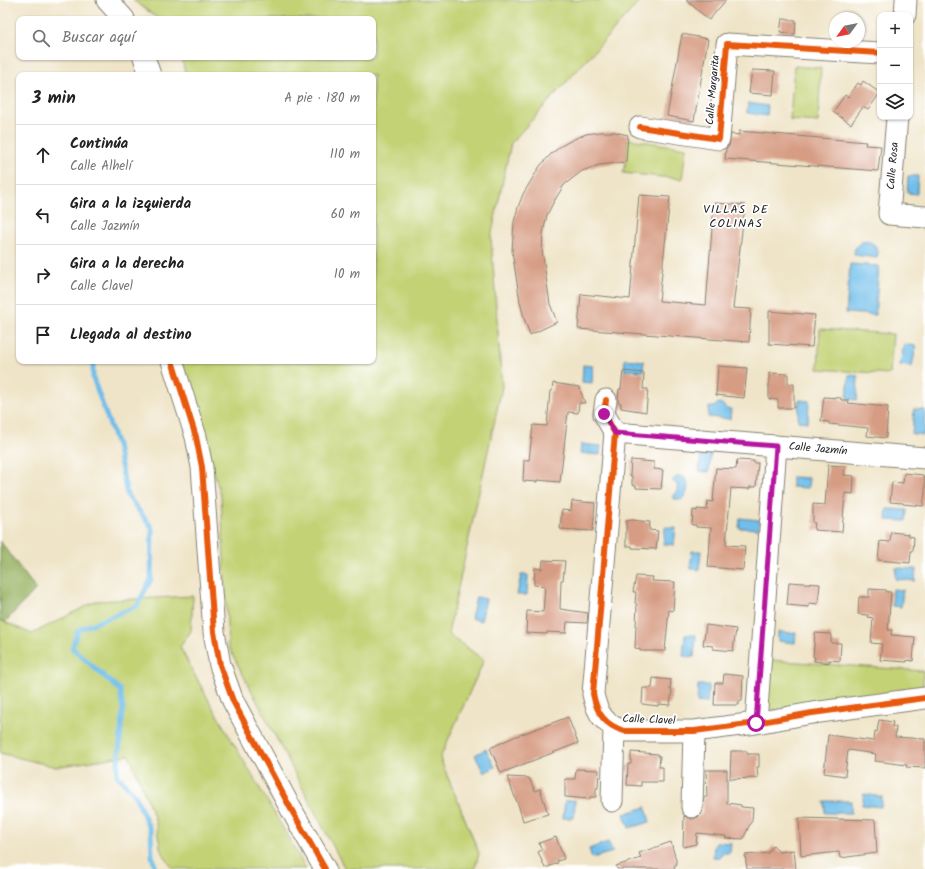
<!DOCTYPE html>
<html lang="es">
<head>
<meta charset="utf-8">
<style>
	:root { --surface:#fff; --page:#f6f6f6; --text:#222; --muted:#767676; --line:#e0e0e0 }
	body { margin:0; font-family:Kalam,sans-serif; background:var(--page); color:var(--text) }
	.controls { position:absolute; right:12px; top:12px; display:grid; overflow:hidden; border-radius:8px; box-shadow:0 1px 3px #0004 }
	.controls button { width:36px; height:36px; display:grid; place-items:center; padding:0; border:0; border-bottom:1px solid var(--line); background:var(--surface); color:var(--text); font:20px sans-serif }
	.compass { position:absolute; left:829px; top:12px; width:36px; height:36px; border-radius:50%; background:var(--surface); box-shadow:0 1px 3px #0004; rotate:237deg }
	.stop { position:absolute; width:12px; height:12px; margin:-9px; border:3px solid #b5179e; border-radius:50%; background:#fff }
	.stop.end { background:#b5179e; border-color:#fff; box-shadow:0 1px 4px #0008 }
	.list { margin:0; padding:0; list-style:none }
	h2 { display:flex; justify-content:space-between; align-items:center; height:52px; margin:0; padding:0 16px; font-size:17px }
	h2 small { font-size:13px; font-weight:400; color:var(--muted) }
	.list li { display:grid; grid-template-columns:26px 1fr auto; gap:12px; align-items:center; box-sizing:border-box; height:60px; padding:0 16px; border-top:1px solid var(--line) }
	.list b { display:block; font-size:15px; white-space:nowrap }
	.list p { margin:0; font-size:13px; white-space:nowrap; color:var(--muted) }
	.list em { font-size:13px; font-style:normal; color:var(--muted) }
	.icon { flex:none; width:22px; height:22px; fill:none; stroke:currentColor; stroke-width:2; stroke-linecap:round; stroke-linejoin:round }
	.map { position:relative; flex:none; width:925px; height:869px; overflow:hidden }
	.search { position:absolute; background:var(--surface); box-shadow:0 1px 3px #0004; left:16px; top:16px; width:360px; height:44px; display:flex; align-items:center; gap:10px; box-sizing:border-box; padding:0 14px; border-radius:8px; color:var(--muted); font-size:15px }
	.panel { position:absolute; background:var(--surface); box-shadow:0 1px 3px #0004; left:16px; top:72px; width:360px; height:292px; border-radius:8px }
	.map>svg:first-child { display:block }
</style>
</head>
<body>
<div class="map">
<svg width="925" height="869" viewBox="0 0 925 869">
	<rect width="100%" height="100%" fill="#fff"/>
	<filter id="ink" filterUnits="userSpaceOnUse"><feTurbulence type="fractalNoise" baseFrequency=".025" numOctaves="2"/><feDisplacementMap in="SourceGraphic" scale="8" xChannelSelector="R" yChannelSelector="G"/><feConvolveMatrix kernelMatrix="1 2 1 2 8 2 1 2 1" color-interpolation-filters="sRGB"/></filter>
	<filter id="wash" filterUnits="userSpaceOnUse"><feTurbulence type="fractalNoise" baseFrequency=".012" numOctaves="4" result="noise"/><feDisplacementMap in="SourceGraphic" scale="16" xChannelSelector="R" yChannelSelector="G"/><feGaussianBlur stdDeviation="0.9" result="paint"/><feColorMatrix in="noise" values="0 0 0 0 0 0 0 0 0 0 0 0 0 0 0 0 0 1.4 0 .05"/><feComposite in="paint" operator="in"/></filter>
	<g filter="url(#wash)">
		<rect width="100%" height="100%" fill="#efe4c7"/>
		<path fill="#c3d274" stroke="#707748" d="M133 0H641L511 143 491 237 502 387 448 634 484 660 440 758 479 853 475 869H345L228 646 221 496 181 361H373V75H186L181 57H373V19H159Z
			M794 66 821 68 818 122 790 120Z
			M628 139 686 148 682 179 623 173 626 162Z
			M820 329 893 334 890 374 818 369Z
			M193 596 191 631 180 647C219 723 265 794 306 869H173L161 851 155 819 129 755 56 767 0 753V620L32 634 96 601Z
			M769 660 923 671V693L770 713 767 709Z"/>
		<path fill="#9ab466" stroke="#5b6841" d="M0 541 36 589 5 622 0 620Z"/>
		<path fill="#6fbee9" stroke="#466d82" d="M748 103 768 106 767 116 747 113Z
			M908 176H918L917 194 907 193Z
			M864 241C874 242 880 247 877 258L854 255C854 248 857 244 864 241Z
			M850 264 879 266 875 315 846 313Z
			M904 344 916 346 912 367 900 365Z
			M625 359 644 361 643 371 624 370Z
			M583 365 593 366 592 383 582 382Z
			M849 375 858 376 857 400 847 399Z
			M799 400 809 401 808 422 798 421Z
			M718 403 722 404 727 409H731L730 419 708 417 709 407H714Z
			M914 409 925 410 924 435 912 434Z
			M581 444 601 446 600 455 580 453Z
			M701 451 711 452 709 472 699 471Z
			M679 476 685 478C690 486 688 495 681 500L675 499 672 497C677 493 679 488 676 483L672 481 676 477Z
			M792 477 809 478 808 488 792 487Z
			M887 509 907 510 906 521 886 520Z
			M740 518 759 520V529L739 528Z
			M665 527 676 528 674 545 663 544Z
			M692 551H701L699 570 690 569Z
			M896 568 916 569 915 581 895 579Z
			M521 575H528L527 595H517Z
			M893 589 903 590 901 607 892 606Z
			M476 597 486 599 481 621 471 618Z
			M778 632 796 633 795 643 778 641Z
			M685 635H696L694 657 683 656Z
			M698 685H709L707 703 697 702Z
			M486 749 495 767 484 773 475 755Z
			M864 794 882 797 881 807 862 805Z
			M575 800 574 818H563L565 801Z
			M824 801H851V813H825Z
			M646 807 650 822 629 828 624 814Z
			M608 842 613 852 592 858 589 849Z
			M717 842 731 843 730 853H723L721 854 720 857H713L714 846Z"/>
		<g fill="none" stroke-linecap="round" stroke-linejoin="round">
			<path stroke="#6fbee9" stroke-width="5" d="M93 361V378L117 445 127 495 152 528 151 579 137 606 78 630 72 648 120 690 123 709 117 775 135 795 151 832 152 856 156 869"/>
		</g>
		<g id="blocks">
			<path fill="#d79d84" d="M686 0H726L709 20Z
				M782 19 796 20 795 34 780 32Z
				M682 34 708 39 694 121 667 116Z
				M752 70 775 71 773 95 749 93Z
				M863 81 880 93 868 110 863 107 851 124 833 112 845 95 848 97 858 83 861 85Z
				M739 131 866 142 865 145 881 146 878 171 725 159 726 148 729 146 731 134 739 135Z
				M600 132H615L628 135 626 162 599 165 582 171 564 185 553 203 547 215 543 233 542 250 550 304 557 322 530 335 524 318 520 302 512 251 514 222 518 207 523 194 540 166 551 154 561 146 574 139 586 134Z
				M639 195 670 197 659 301 706 305 714 203 745 205 733 308 751 309 749 342 578 329 581 294 630 299Z
				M769 311 815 315 812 347 769 344Z
				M718 366 747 368 744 398 716 395Z
				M623 371 644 373 643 389H648L646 412 621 408V403L618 402V400L619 389H621Z
				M769 373 788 374V384H794V408H778V400L769 399Z
				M553 383 579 387 585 403H579L578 413 568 412 560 482 537 480V482L523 481 524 460H529L533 425 547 426 550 391H552Z
				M824 397 841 398V400H849L848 403 888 407 886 438 867 436 868 428 829 424V422L821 421Z
				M631 460 654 462V469L663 470 661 489 636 488V486L632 485V476H630Z
				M737 460 754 461V463H758L756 487H750L749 489 731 488 726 545 745 546 743 570 708 567 711 528 696 527V525H692L693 510 697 511V509L707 510 708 501 713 502 716 468 736 469Z
				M828 465 845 466 844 475 854 476 853 494 845 493 842 532 814 530 815 523H813V504L825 505Z
				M904 473 923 475V477H925V493L923 506 903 504V503L890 502 892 482 903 483Z
				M572 501 595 503 593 531 560 529 562 510 571 511Z
				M632 520 650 522 649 530 658 531 656 549 632 548V546H626V521Z
				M891 532 909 534V536L914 537 913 551H911L910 563 878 560 880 541 890 542Z
				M543 560 565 561 563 580H561L560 609 588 613 587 623 567 622 566 633 547 632V634L526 633 527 611 543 612 545 586 534 585 535 568 542 569Z
				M636 576 653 577 652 581 675 582 673 611 669 610 665 651H640V649L635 648 637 604 635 603 636 592H633Z
				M789 582 820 584 818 604 809 603V607L787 605Z
				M869 589 886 590 887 592H891L888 630H892L891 635 915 637 913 661 907 660V662L880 660 882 644 871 643 873 618 868 617V615L858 614 859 597H869Z
				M706 625 736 629 733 651 713 649V646L703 645Z
				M815 633 831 634V643H841L840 661 829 660V663L814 661 815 657H813Z
				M724 674 743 676 742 701H739V705H714L715 683H723Z
				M653 678 671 680 670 690H672L670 705 658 704V706L642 704 643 688H652Z
				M568 717 578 743 501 773 490 748 514 737Z
				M879 720 893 722 892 727H896L895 737 925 739V768L906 767 907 765 875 761 876 754 848 750 845 776 824 773 828 735 874 741 875 731 877 732Z
				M731 751H747V754H759V767H757L758 778 730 779Z
				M631 752 658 754V756H660L659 767H663V782H641V786L627 785 628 764H631Z
				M576 769 599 770 598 788H596V797H590V799L565 797V779H575Z
				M706 770H727V803L741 805V807L753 808 752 820 743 839 725 838 726 836 697 833 696 844 683 847 684 816 692 819 698 817 702 813 704 797H707Z
				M507 777 529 778 535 791 540 789 548 814 523 821 519 807Z
				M799 818 875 820 877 853 840 858 839 852 801 856Z
				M556 837 564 859 557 861 558 863 545 868 538 852 542 850 539 843Z
				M671 842 677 864 674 866 675 869H617L616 866 641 858 639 853Z
				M773 846 779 852 794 850 796 869H747L745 855 768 853Z"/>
		</g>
	</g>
	<g filter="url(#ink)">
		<use href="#blocks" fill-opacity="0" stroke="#868072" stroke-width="1"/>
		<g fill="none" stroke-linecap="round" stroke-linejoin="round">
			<g stroke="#868072" stroke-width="23">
				<path id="minor" d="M107 0 124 19
					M905 15 906 0
					M144 57 150 75
					M897 117 889 214 925 217
					M640 127 719 139 727 44 880 53
					M172 361 196 437 202 467 214 632 220 665 233 701 291 809 325 869
					M606 400 604 414 615 433 593 694C597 714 605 725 624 731H694L756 723 812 713 925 698
					M615 433 925 458
					M756 723 776 446
					M612 801 614 728
					M692 807 694 731"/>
			</g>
			<use href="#minor" stroke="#fff" stroke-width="21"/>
			<g stroke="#fff" stroke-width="8">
				<path id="cycleway" d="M640 127 719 139 727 44 880 53
					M172 361 196 437 202 467 214 632 220 665 233 701 291 809 325 869
					M606 400 604 414 615 433 593 694C597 714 605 725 624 731H694L756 723 812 713 925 698"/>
			</g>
			<use href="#cycleway" stroke="#e8590c" stroke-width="6"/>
		</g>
	</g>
	<g fill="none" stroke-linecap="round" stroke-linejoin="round" filter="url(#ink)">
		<path stroke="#b5179e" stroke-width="5" d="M604 414 615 433 776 446 756 723"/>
	</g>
	<g text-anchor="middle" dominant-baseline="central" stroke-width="3.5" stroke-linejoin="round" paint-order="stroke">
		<g font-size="11" fill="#1c1c1c" stroke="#fff">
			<text transform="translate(713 90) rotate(-85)">Calle Margarita</text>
			<text transform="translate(893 166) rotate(-85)">Calle Rosa</text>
			<text transform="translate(818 449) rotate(5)">Calle Jazmín</text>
			<text transform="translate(649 720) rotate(2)">Calle Clavel</text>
		</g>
		<g font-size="12" letter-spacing="1" fill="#1c1c1c" stroke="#fff">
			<text x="736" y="209">VILLAS DE<tspan x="736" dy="14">COLINAS</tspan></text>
		</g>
	</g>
</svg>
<div class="controls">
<button>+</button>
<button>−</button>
<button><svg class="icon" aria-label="layers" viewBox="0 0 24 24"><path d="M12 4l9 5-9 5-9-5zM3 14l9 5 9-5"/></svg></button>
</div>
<svg class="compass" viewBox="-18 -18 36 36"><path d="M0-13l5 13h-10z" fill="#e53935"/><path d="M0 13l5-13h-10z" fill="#767676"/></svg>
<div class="stop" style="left:756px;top:723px"></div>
<div class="stop end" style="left:604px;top:414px"></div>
<div class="search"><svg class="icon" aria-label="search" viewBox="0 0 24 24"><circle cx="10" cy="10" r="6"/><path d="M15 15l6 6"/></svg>Buscar aquí</div>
<section class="panel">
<h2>3 min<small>A pie · 180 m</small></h2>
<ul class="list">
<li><svg class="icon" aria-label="ahead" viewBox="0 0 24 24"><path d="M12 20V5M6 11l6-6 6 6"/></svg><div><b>Continúa</b><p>Calle Alhelí</p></div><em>110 m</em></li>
<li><svg class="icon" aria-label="left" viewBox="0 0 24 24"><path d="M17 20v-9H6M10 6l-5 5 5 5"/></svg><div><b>Gira a la izquierda</b><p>Calle Jazmín</p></div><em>60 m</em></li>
<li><svg class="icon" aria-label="right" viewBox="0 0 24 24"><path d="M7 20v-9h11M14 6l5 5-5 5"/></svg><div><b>Gira a la derecha</b><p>Calle Clavel</p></div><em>10 m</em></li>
<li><svg class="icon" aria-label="arrive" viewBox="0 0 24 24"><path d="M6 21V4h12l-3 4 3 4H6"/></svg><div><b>Llegada al destino</b></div></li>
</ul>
</section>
</div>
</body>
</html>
